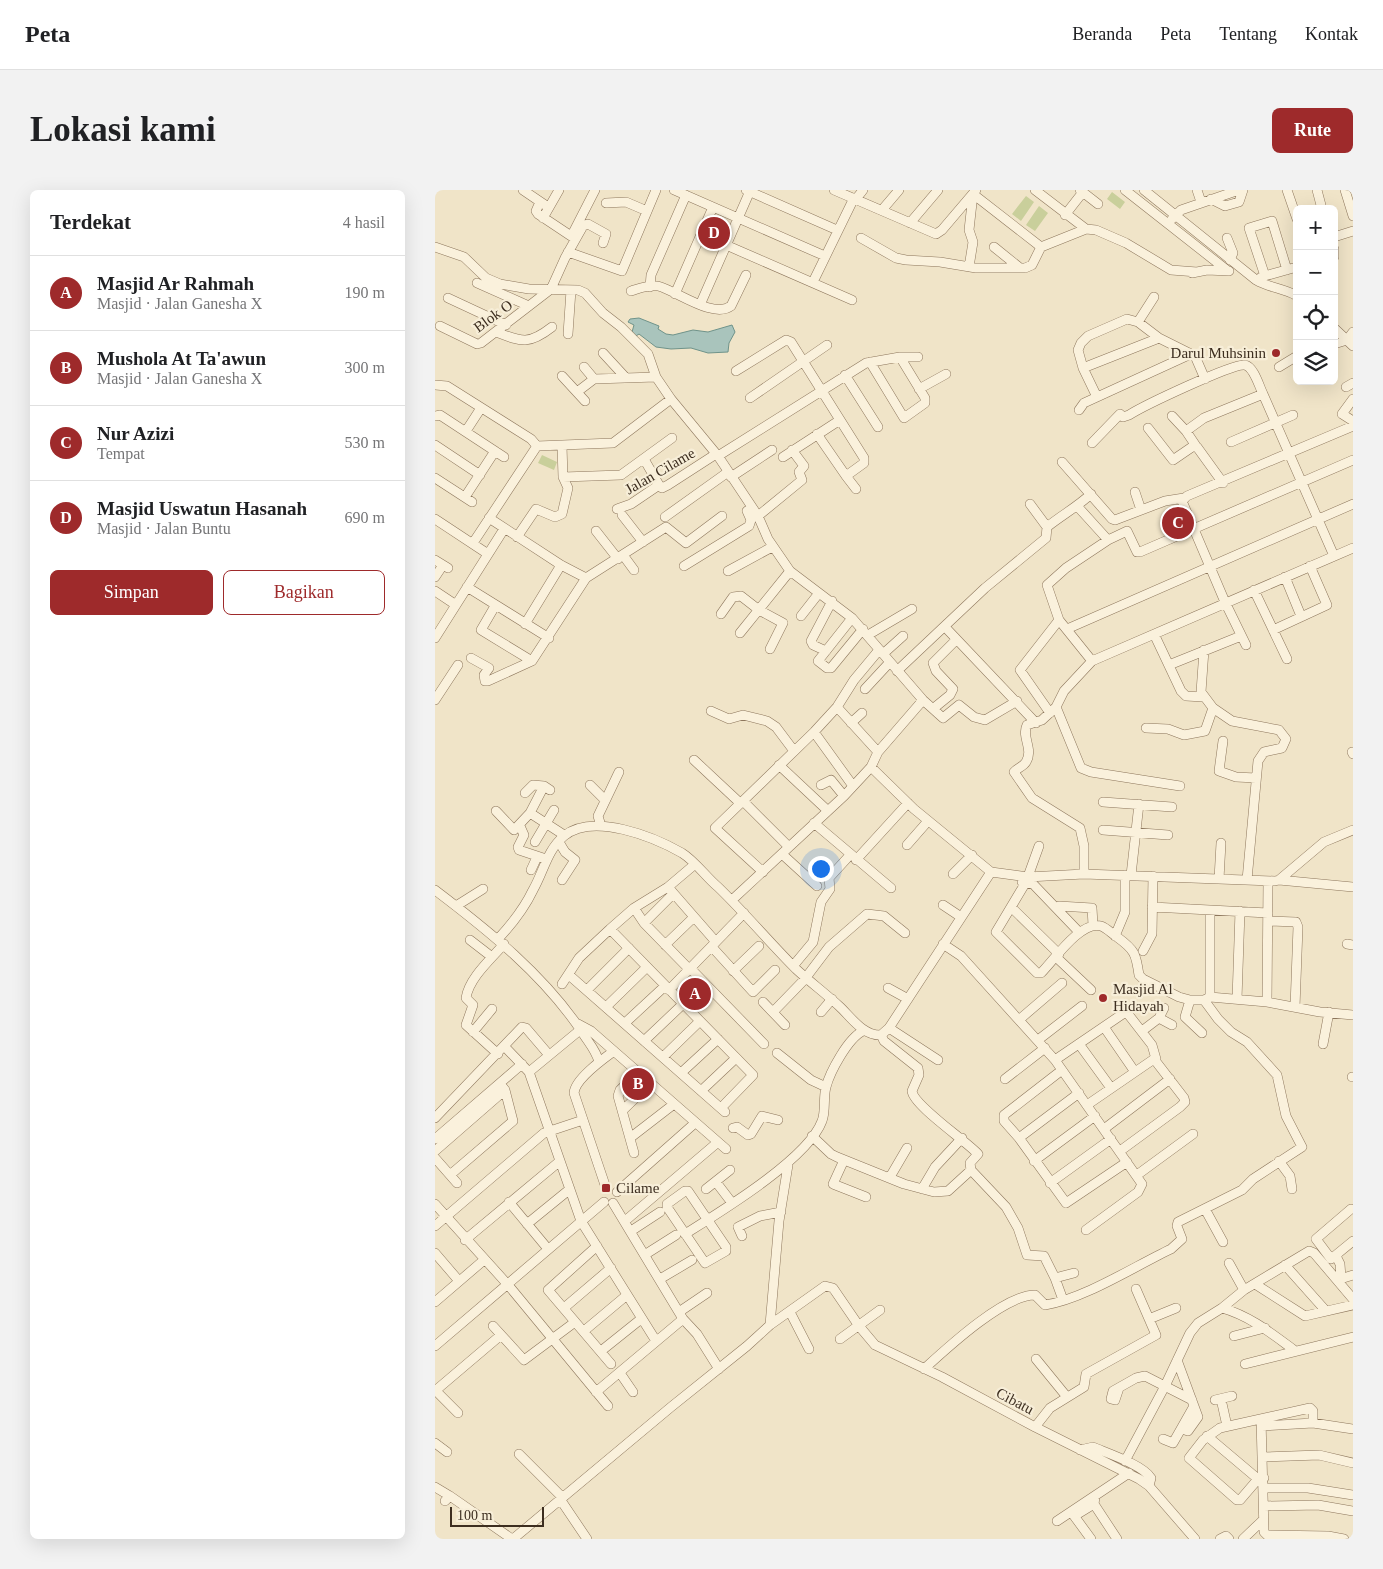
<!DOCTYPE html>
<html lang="id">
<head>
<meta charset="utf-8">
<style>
	:root { --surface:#fff; --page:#f2f2f2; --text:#202124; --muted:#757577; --line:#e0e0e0; --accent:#9e2a2b }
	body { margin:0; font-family:"Times New Roman",serif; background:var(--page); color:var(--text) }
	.controls { position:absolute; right:15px; top:15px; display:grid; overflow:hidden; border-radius:8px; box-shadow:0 5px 20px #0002 }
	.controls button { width:45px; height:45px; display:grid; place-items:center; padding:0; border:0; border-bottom:1px solid var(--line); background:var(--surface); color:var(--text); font:25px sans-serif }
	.scale { position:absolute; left:15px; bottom:12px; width:94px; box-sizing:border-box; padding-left:5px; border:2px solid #3d2e20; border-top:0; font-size:14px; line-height:18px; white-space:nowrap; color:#3d2e20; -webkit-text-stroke:4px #f7eed8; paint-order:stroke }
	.you { position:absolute; left:385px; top:678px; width:18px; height:18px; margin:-12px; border:4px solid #fff; border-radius:50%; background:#1a73e8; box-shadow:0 0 0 8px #1a73e833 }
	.badge { display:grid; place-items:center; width:32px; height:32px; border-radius:50%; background:var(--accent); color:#fff; font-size:16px; font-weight:700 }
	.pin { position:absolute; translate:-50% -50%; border:2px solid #fff; box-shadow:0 1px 5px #0006 }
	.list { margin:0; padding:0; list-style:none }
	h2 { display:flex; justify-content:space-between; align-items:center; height:65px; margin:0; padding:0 20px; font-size:21px }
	h2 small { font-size:16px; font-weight:400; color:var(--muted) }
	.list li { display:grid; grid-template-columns:32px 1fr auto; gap:15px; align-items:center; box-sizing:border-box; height:75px; padding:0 20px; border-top:1px solid var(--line) }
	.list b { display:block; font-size:19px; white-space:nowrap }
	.list p { margin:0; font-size:16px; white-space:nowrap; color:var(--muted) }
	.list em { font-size:16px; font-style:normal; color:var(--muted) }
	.actions { display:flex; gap:10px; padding:15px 20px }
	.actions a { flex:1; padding:11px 0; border:1px solid var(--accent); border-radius:8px; text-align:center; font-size:18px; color:var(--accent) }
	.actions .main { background:var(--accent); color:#fff }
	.icon { flex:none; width:28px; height:28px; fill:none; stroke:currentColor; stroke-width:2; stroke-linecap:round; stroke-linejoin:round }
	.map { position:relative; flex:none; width:918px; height:1349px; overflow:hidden; border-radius:8px }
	header { display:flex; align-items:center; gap:30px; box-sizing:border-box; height:70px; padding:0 25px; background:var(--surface); border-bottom:1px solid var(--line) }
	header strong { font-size:24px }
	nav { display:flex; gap:28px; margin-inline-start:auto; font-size:18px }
	.intro { display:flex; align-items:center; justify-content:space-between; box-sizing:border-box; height:120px; padding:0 30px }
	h1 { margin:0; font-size:35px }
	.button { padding:12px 22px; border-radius:8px; background:var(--accent); color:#fff; font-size:18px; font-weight:700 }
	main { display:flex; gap:30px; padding:0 30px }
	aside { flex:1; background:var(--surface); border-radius:8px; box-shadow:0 5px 20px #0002 }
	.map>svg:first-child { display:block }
</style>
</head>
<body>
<header>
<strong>Peta</strong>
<nav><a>Beranda</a><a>Peta</a><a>Tentang</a><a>Kontak</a></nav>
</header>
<div class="intro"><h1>Lokasi kami</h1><a class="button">Rute</a></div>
<main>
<aside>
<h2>Terdekat<small>4 hasil</small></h2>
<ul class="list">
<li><span class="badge">A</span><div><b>Masjid Ar Rahmah</b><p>Masjid · Jalan Ganesha X</p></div><em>190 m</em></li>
<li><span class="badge">B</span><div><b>Mushola At Ta'awun</b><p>Masjid · Jalan Ganesha X</p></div><em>300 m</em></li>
<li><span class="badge">C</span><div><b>Nur Azizi</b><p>Tempat</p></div><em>530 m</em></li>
<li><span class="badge">D</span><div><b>Masjid Uswatun Hasanah</b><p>Masjid · Jalan Buntu</p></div><em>690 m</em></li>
</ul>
<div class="actions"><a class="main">Simpan</a><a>Bagikan</a></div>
</aside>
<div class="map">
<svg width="918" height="1349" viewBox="0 0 918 1349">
	<rect width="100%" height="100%" fill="#f0e4c8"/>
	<path fill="#c9cf9b" d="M677 2 690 12 685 19 672 9Z
		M591 6 599 12 586 31 577 24Z
		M604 16 613 23 600 41 591 35Z
		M107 265 122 272 119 280 103 273Z"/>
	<path fill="#a9c4bc" stroke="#6f938a" d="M204 128 224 136 223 139 231 144 238 145 258 140 273 142 297 135 300 142 294 153 293 162 273 163 256 158 236 159 221 157 204 144 201 146 197 142 199 135 193 132 195 129Z"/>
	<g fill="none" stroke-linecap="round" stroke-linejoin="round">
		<g stroke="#8d765c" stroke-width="10">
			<path id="minor" d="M88 0 110 15
				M239 0 390 66
				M311 0 402 40
				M399 0 501 44 507 40 541 0
				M600 0 651 39
				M645 0 663 14
				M690 0 793 81
				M709 0 821 90C834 98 849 98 862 106
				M762 0 766 12
				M852 0 862 29
				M882 0 887 19
				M910 0 918 26
				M538 4 606 57
				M421 9 428 0
				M776 9 790 16 804 12 808 0
				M105 12 101 21 103 24 136 46
				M171 13 191 12 212 21
				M447 20 464 0
				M630 25 648 2
				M108 28 124 0
				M737 29 746 20 804 0
				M475 33 503 0
				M139 41 160 0
				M899 47 918 41
				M426 48 461 68 471 70 505 72 541 78H590L597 75 606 57 651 39 661 40 691 53 736 80 762 82
				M792 48 798 63 795 70
				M291 55 417 110
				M0 57 29 67 51 88 65 94 94 99 143 100 150 103 168 123 186 137 213 164 221 187 236 209 283 266 323 326 333 349 355 381 417 428 488 510 508 528 524 515 539 527 550 530 582 511
				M559 57 585 78
				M899 59V67
				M133 62 187 81 221 0
				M534 77 538 52 534 40 538 4
				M757 83 772 80 794 81
				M830 86 814 38 837 31 852 80
				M826 87 862 77
				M378 92 419 8
				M42 93 94 116
				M215 97 216 85 251 5
				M196 101C203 99 215 94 223 96 242 101 278 129 296 116L311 85
				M240 104 278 17
				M13 108 71 135
				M265 115 315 1
				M703 132 719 107
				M5 136 42 154 46 153 116 99 130 68 148 36 153 34 171 44 168 53
				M899 138 918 156
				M61 142C87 152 94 155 117 137
				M133 144 136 100
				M899 154 912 150 918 142
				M168 163 191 188
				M435 172 469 228 490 213V208L465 167
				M149 177 159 189
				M844 177 862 166
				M648 178 724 148
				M301 181 351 150 356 152 429 268V273L411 286 421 299
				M410 185 443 237
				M127 186 150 211
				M0 195 12 196 96 249 102 256
				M911 197 918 193
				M484 199 511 184
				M142 202 159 189 221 187
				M662 207 648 178 643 160 646 153 653 146 692 129 703 132 724 148 760 166 770 189
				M315 208 392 155
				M918 209 907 224 918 231
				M644 220 649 213 756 164
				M0 226 5 225 69 267
				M737 226 751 241
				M713 238 738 270 757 257H762L788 293
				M31 241 46 218
				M382 244 411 286
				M796 252 858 225
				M657 253 685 224 688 227 694 225C708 216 798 173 810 175 819 177 824 196 828 204L899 366
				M0 255 45 285
				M102 256 178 253 236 209
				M761 256 751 241 769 228 828 204
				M283 266 431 173 465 167H483
				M348 267 405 230
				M209 269 224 295
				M627 272 677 329 680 330 730 311 749 308
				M128 287 186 285 237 248
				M296 287 337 260
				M0 288 37 312
				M700 302 706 320
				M30 307 60 261
				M595 314 612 337
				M643 317 673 350 692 341 702 362H705L918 270
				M182 319 196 314 224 295 227 298 233 295 281 264
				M187 325 208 352
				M323 326 367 290 364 282 369 276 357 260
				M230 327 293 282
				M54 328 126 375 151 388 231 337 251 353 287 326
				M0 329 53 364
				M161 341 183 369
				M82 347 101 319 120 327 127 324 133 298 128 287 127 256
				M673 350 631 378 612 395 624 430 657 471 918 358
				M38 353 102 256
				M188 365 199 380
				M0 370 13 378
				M249 376 314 336 316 330 312 321 317 317
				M293 381 337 357
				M0 387 8 375
				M850 387 866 426
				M32 397 114 448
				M819 400 852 469
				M0 401 21 415
				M60 416 46 440 97 471
				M286 424 298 407 306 406 324 420 348 433 335 459
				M366 426 384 403
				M417 428 383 471 392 478H396L428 439
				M90 434 126 375
				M510 437 601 533
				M632 439 918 314
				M838 440 892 415 875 376
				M305 443 355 381
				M433 445 477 419
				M720 446 746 501 751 506 768 507
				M0 448 69 339
				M811 455 790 412 747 311 752 306 918 236
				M769 460 766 502 778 518 797 531 844 540 851 549 847 558 829 562 823 571 812 690
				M391 461 378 455 376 451 397 411
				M448 464 468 446
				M36 468 54 478 49 485 50 491H53L97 471 151 388
				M734 475 806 446
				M462 481 550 398 611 348 612 337C627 325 642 317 656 304
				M430 499 455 472
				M0 510 23 475
				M402 517 443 562
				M621 517 646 578 656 582 745 596
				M499 518 515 505 518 499 501 481 498 473 519 452
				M276 521 294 529 308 525 332 531 341 537 359 561
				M615 523 585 480 624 430
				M416 533 427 523
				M711 538 733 539 749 545 770 541 778 518
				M379 542 418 596
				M788 551 784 581 801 587 821 588
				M917 562 918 564
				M259 570 305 613
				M344 575 392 620
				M436 577 479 619 556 682 593 687 649 684 840 691 844 690 889 652 918 640
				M155 595 170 610
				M386 595 396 590 409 606
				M90 603 98 595 109 596
				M308 611 354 657
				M668 612 737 617
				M61 621 79 640 95 623 109 596 115 600
				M95 623 129 645
				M379 633 456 698
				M85 636 89 645 83 657 84 660 111 669
				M166 636 163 626 184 582
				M668 640 733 645
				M100 652 119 620
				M124 652 130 662 140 670 127 690
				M472 655 493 631
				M604 656 591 692 561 742 602 783H606C619 770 646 730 666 736 672 738 677 744 682 747 700 760 701 764 704 785L708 789 744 807 755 810H769L775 807 832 812 885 822 918 825
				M347 664 382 696
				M421 670 473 613
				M96 680 102 667
				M328 682 280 638 379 542 402 517 419 490 444 460
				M518 684 537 665
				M649 684V656L645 638 597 608 579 582C582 578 588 577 591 572 599 559 586 547 592 535L607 530 621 517 629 501 657 471
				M696 685 704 614
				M784 689 786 653
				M844 690 918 697
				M587 692 598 694 644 742
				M233 697 281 752
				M0 700C54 741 109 785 147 842 153 852 161 860 164 872
				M297 710 409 606 436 577 443 562 488 510
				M508 715 526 727
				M21 716 48 699
				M576 717 624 764
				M717 717 833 723
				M199 718 209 733 254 779
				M621 718 624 716 657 718 658 735
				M834 731 861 732 863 737 860 817
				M209 733 237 705
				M175 739 318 885 286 918
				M680 746 690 722V685
				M63 749C77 734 89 719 98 700 109 681 112 660 129 646 158 622 219 647 247 663 260 671 271 687 283 697 310 723 334 752 361 779 375 792 390 803 404 816 416 827 428 846 446 845L454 838 484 792 556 682
				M35 750 57 767
				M508 754 526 766 620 870 707 994 703 1002 651 1040
				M912 754 918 755
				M230 755 258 728
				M277 757 318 802 340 780
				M708 761 717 744 718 686
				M621 767 656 800
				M358 776 378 752 386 712 395 699 394 688 415 665
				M255 778 329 854
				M298 781 324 756
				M134 785 290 922
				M127 794 144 768 175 739 199 718 233 697 259 675
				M453 798 473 809
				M152 800 194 758
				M234 800 309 723
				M775 807V720
				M802 809 805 721
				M755 810 750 827 767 843
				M328 812 350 835
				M832 812 833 692
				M171 817 212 777
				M338 822 369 790 394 757 432 724 449 726 470 743
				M386 822 397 809
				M724 828 737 835
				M585 829 627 793
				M190 833 230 796
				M143 834 156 841 291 959
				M669 837 700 882
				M454 838 503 870
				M707 841 724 828 729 818
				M38 842 57 819
				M603 850 647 816
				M209 851 248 814
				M644 854 676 898
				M888 854 894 822
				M70 857 94 882 146 1031 221 1151
				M342 863 376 890 391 897
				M63 864 31 835 38 815 31 808C34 788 56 769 69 754
				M228 867 265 831
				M620 870 689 823 693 824 717 855 721 869
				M627 880 569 925V931L584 948 631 1013 692 972
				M94 882 145 840
				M246 883 283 849
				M917 887H918
				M570 889 610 858
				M266 901 301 868
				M652 915 719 869 749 908 750 912 745 917 685 961
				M187 921 216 893
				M0 928 87 837 91 838 114 865
				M298 938 302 937 313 945 316 944 327 926 343 930
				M669 939 735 889
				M377 946 396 964 402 967 469 994 499 1002 513 1001 536 980 535 973 543 964C530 950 478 915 477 901L484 885 483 878 449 851 446 845
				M195 948 239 914
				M584 948 644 903
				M0 949 87 874
				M0 961 70 900
				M199 963 183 906 185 900 204 882
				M0 968 22 993
				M409 970 398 994 431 1007
				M599 971 660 926
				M844 971 855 986 857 999
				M536 980 571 1017 583 1038 592 1065 609 1066 620 1088 628 1110
				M15 985 78 931 70 900 65 894
				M702 985 758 944
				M455 987 472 958
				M281 992 297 1013
				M615 993 676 949
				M171 998 139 903C140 889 168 869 179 861
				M271 999 295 980
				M487 999 500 977 527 948
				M250 1001H253L291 1057V1061L270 1073 232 1017V1014Z
				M182 1002 260 933
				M74 1012 113 1059
				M178 1013 248 1129 262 1144 284 1179
				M0 1014 74 1096 173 1216
				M770 1019 788 1052
				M916 1019 881 1049 896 1069 918 1051
				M190 1031 283 952
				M92 1034 135 999
				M0 1036 109 943 148 930
				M196 1041 225 1022
				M250 1044C285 1022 373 969 387 931 391 921 388 908 391 897 395 882 413 848 428 841
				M307 1046 303 1037 325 1026 346 1022
				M30 1050 125 971
				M162 1056 113 1100 176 1174
				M0 1063 24 1091
				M211 1064 241 1045
				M901 1066 905 1074 906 1088
				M794 1073 809 1100
				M850 1075 891 1121
				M620 1088 639 1083
				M225 1089 257 1070
				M902 1090 918 1085
				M820 1094 870 1126 918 1115
				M0 1112 49 1070
				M129 1118 176 1078
				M787 1118 809 1100 874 1061 879 1063 918 1109
				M244 1122 272 1103
				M355 1122 374 1159
				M714 1129 741 1118
				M335 1135 344 1031 353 975
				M58 1136 89 1170 140 1132
				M149 1141 192 1105
				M799 1146 830 1138
				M405 1149 445 1120
				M0 1156 169 1012
				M166 1161 206 1129
				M601 1169 632 1207
				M742 1170 763 1227 753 1241 747 1239
				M810 1174 918 1147
				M489 1179C512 1158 569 1105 600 1105L610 1115C649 1109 700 1076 736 1059L747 1049 742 1036 743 1032 807 1000 818 989 867 957 851 926 842 885 812 852 796 842 783 829 769 810
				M185 1183 198 1202
				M684 1198 680 1210 676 1209 678 1201 701 1188 710 1186 757 1210
				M0 1200 23 1223
				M0 1201 66 1145
				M161 1202 248 1129
				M786 1209 792 1236
				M780 1210 797 1206
				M826 1229 829 1342 832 1345 893 1346 909 1349
				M827 1236 878 1233 918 1239
				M600 1237 615 1218 649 1197 651 1184 721 1145 701 1099
				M772 1246 823 1289
				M728 1249 738 1253 759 1216
				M0 1253 12 1262
				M645 1260 658 1257C672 1263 708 1275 716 1288L714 1296
				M84 1264 127 1307
				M828 1267 884 1265 918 1273
				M690 1271 730 1196 755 1143 763 1133 787 1118C815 1126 836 1143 859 1160
				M829 1288 823 1289 805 1310H802L754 1268 768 1250 785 1238 875 1218 878 1221V1233
				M0 1297 15 1306
				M829 1298H873L918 1305
				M660 1307 659 1314 682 1349
				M125 1309 152 1349
				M10 1311 15 1306 77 1349
				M829 1316 883 1315 918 1321
				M637 1323 656 1349
				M641 1325 659 1314
				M622 1331 694 1283
				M78 1349 236 1217 312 1156 335 1135 390 1096 398 1098 424 1136 440 1155 507 1187 600 1237 704 1289 714 1296 760 1349
				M785 1349 791 1346 794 1349
				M808 1349 828 1330"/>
		</g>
		<use href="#minor" stroke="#faf1dc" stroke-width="9"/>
	</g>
	<g fill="#9e2a2b" stroke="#f7eed8" stroke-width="2">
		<circle cx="841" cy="163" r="5"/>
		<circle cx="668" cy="808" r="5"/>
		<rect x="166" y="993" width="10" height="10" rx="2.5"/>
	</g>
	<g text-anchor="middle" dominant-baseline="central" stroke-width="4.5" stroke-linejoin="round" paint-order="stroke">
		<g font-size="15" fill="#3d2e20" stroke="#f7eed8">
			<text transform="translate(58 126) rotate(-36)">Blok O</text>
			<text transform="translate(225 281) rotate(-30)">Jalan Cilame</text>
			<text transform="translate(580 1211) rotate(28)">Cibatu</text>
		</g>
		<g font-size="15" fill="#3d2e20" stroke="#f7eed8" text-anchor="start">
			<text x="831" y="163" text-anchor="end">Darul Muhsinin</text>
			<text x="678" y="799">Masjid Al<tspan x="678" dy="17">Hidayah</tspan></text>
			<text x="181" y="998">Cilame</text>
		</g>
	</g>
</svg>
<div class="controls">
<button>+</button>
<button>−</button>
<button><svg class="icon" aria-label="locate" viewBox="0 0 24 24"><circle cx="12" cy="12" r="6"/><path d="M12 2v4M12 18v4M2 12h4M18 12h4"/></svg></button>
<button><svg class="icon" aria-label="layers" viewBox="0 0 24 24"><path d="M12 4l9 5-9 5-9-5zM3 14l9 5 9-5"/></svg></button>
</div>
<div class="scale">100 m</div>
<div class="you"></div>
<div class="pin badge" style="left:260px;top:804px">A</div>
<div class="pin badge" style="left:203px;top:894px">B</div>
<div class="pin badge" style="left:743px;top:333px">C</div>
<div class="pin badge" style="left:279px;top:43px">D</div>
</div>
</main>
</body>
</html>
